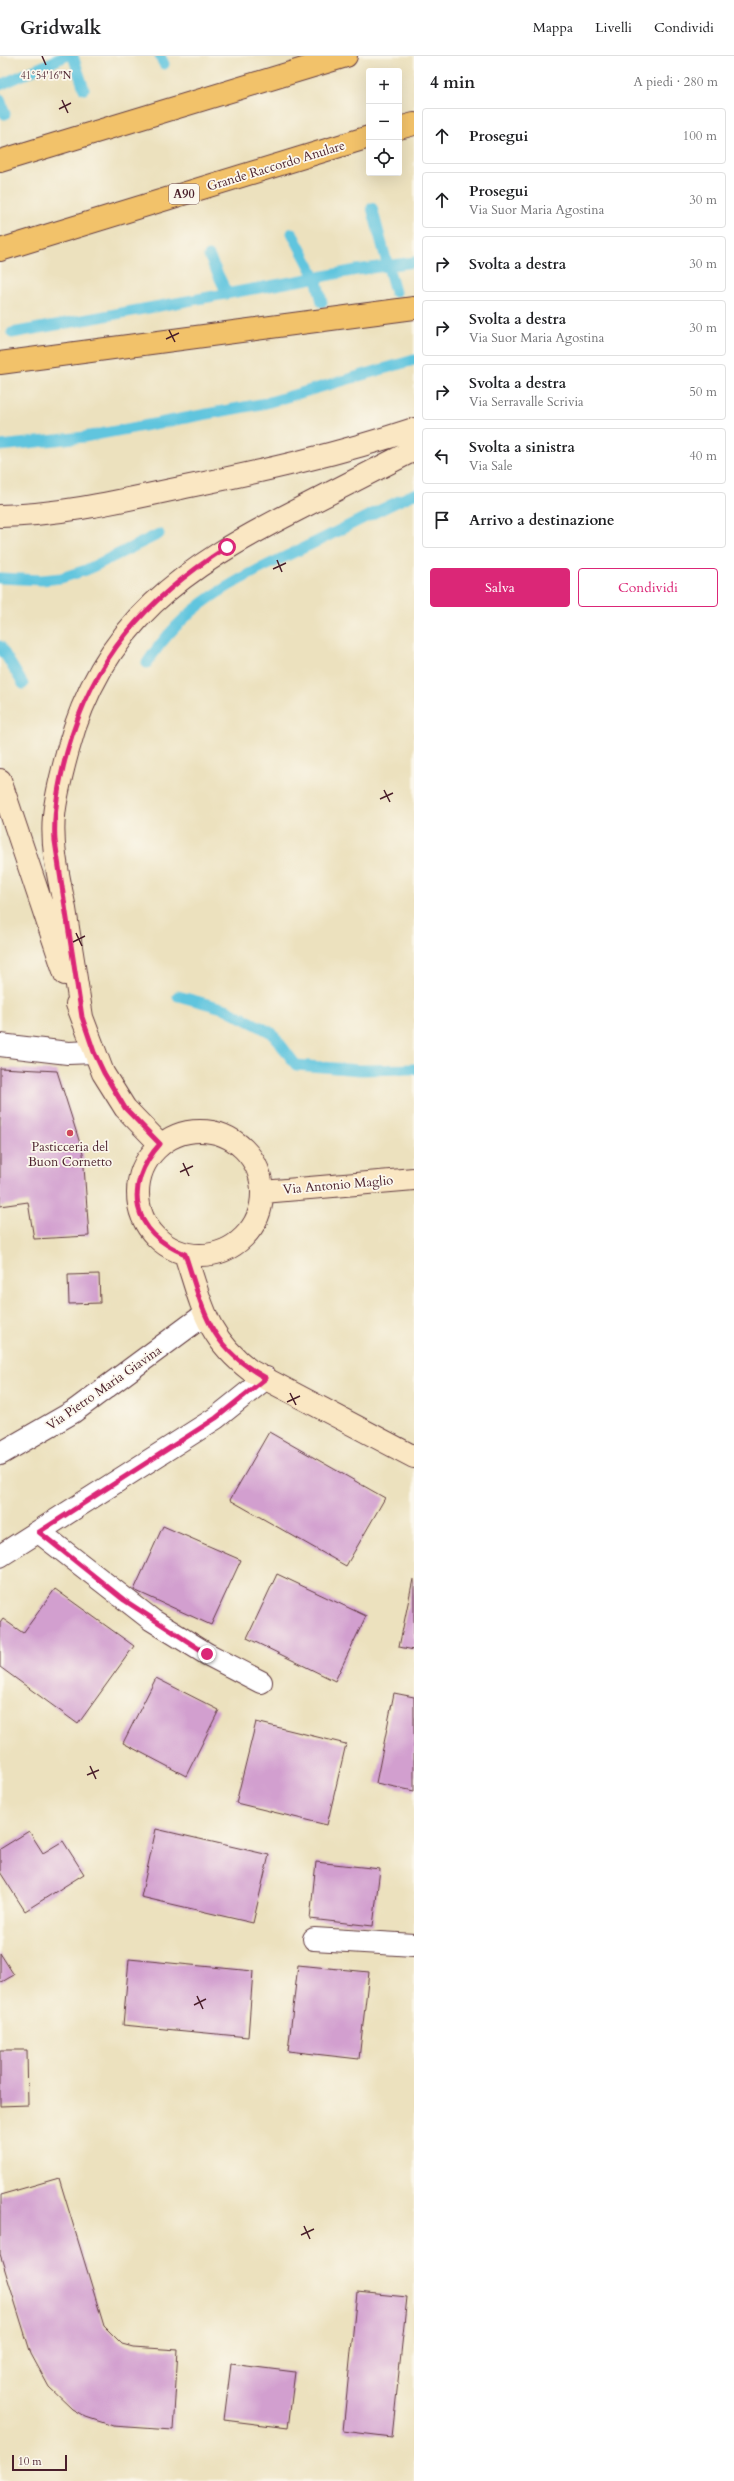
<!DOCTYPE html>
<html lang="it">
<head>
<meta charset="utf-8">
<style>
	:root { --surface:#fff; --page:#f2f2f2; --text:#202124; --muted:#757577; --line:#e0e0e0; --accent:#db2777 }
	body { margin:0; font-family:Cardo,serif; background:var(--page); color:var(--text) }
	.controls { position:absolute; right:12px; top:12px; display:grid; overflow:hidden; border-radius:4px; box-shadow:0 4px 16px #0002 }
	.controls button { width:36px; height:36px; display:grid; place-items:center; padding:0; border:0; border-bottom:1px solid var(--line); background:var(--surface); color:var(--text); font:20px sans-serif }
	.scale { position:absolute; left:12px; bottom:10px; width:55px; box-sizing:border-box; padding-left:4px; border:2px solid #4a1f2b; border-top:0; font-size:11px; line-height:14px; white-space:nowrap; color:#4a1f2b; -webkit-text-stroke:3px #fbf7ec; paint-order:stroke }
	.stop { position:absolute; width:12px; height:12px; margin:-9px; border:3px solid #db2777; border-radius:50%; background:#fff }
	.stop.end { background:#db2777; border-color:#fff; box-shadow:0 1px 4px #0008 }
	.list { margin:0; padding:0; list-style:none }
	h2 { display:flex; justify-content:space-between; align-items:center; height:52px; margin:0; padding:0 16px; font-size:17px }
	h2 small { font-size:13px; font-weight:400; color:var(--muted) }
	.list li { display:grid; grid-template-columns:26px 1fr auto; gap:12px; align-items:center; box-sizing:border-box; height:56px; margin:0 8px 8px; padding:0 8px; border:1px solid var(--line); border-radius:4px }
	.list b { display:block; font-size:15px; white-space:nowrap }
	.list p { margin:0; font-size:13px; white-space:nowrap; color:var(--muted) }
	.list em { font-size:13px; font-style:normal; color:var(--muted) }
	.actions { display:flex; gap:8px; padding:12px 16px }
	.actions a { flex:1; padding:9px 0; border:1px solid var(--accent); border-radius:4px; text-align:center; font-size:14px; color:var(--accent) }
	.actions .main { background:var(--accent); color:#fff }
	.icon { flex:none; width:22px; height:22px; fill:none; stroke:currentColor; stroke-width:2; stroke-linecap:round; stroke-linejoin:round }
	.map { position:relative; flex:none; width:414px; height:2425px; overflow:hidden }
	header { display:flex; align-items:center; gap:24px; box-sizing:border-box; height:56px; padding:0 20px; background:var(--surface); border-bottom:1px solid var(--line) }
	header strong { font-size:19px }
	nav { display:flex; gap:22px; margin-inline-start:auto; font-size:14px }
	main { display:flex }
	aside { flex:1; background:var(--surface) }
	.map>svg:first-child { display:block }
</style>
</head>
<body>
<header>
<strong>Gridwalk</strong>
<nav><a>Mappa</a><a>Livelli</a><a>Condividi</a></nav>
</header>
<main>
<div class="map">
<svg width="414" height="2425" viewBox="0 0 414 2425">
	<rect width="100%" height="100%" fill="#fbf7ec"/>
	<filter id="ink" filterUnits="userSpaceOnUse"><feTurbulence type="fractalNoise" baseFrequency=".025" numOctaves="2"/><feDisplacementMap in="SourceGraphic" scale="8" xChannelSelector="R" yChannelSelector="G"/><feConvolveMatrix kernelMatrix="1 2 1 2 8 2 1 2 1" color-interpolation-filters="sRGB"/></filter>
	<filter id="wash" filterUnits="userSpaceOnUse"><feTurbulence type="fractalNoise" baseFrequency=".012" numOctaves="4" result="noise"/><feDisplacementMap in="SourceGraphic" scale="16" xChannelSelector="R" yChannelSelector="G"/><feGaussianBlur stdDeviation="0.9" result="paint"/><feColorMatrix in="noise" values="0 0 0 0 0 0 0 0 0 0 0 0 0 0 0 0 0 1.4 0 .05"/><feComposite in="paint" operator="in"/></filter>
	<g filter="url(#wash)">
		<rect width="100%" height="100%" fill="#ece1be"/>
		<g fill="none" stroke-linecap="round" stroke-linejoin="round">
			<path stroke="#61c5de" stroke-width="11" d="M73 0 84 33
				M160 0 164 8
				M0 29 66 0
				M0 43 5 58
				M372 152 395 236
				M292 177 316 222 322 246
				M209 200 227 237
				M12 277 357 214 414 206
				M0 390 84 381 266 347 414 304
				M0 522 42 524 61 522 86 514 159 478
				M0 590 23 628
				M147 607C190 539 253 517 322 483 352 468 383 452 414 438
				M178 940 226 953 272 977 296 1009 360 1014 414 1013"/>
		</g>
		<g id="blocks">
			<path fill="#d29fcf" d="M0 1012 57 1015 83 1097 89 1180 34 1183 28 1146 0 1150Z
				M99 1218 100 1247 69 1248 68 1219Z
				M269 1376 385 1442 346 1510 230 1444Z
				M163 1470 241 1504 211 1569 134 1534Z
				M277 1518 366 1560 335 1625 247 1582Z
				M413 1523H414V1594L399 1591Z
				M55 1533 134 1590 78 1668 0 1611V1567L3 1563 23 1577Z
				M156 1622 219 1654 186 1720 123 1687Z
				M394 1637 414 1641V1735L376 1727Z
				M256 1666 346 1688 327 1769 236 1747Z
				M156 1773 269 1799 253 1867 141 1841Z
				M29 1775 43 1797 63 1785 84 1818 25 1855 0 1816V1793Z
				M316 1806 380 1813 373 1870 310 1863Z
				M0 1897 14 1919 0 1927Z
				M129 1903 253 1915 248 1981 123 1969Z
				M298 1909 369 1916 359 2003 288 1995Z
				M0 1994H27L28 2049 0 2050Z
				M59 2122 104 2270 122 2288 133 2291 178 2294 173 2374 113 2370 86 2361 72 2353 49 2331 31 2298 0 2198V2139Z
				M357 2236 407 2241 392 2381 343 2375Z
				M231 2308 295 2316 288 2372 224 2364Z"/>
		</g>
	</g>
	<g filter="url(#ink)">
		<use href="#blocks" fill-opacity="0" stroke="#623c41" stroke-width="1"/>
		<g fill="none" stroke-linecap="round" stroke-linejoin="round">
			<g stroke="#623c41" stroke-width="24">
				<path id="street" d="M0 989 68 997 94 996
					M0 1398 73 1356 204 1259
					M39 1476 152 1564 207 1598 261 1626
					M0 1500 216 1362 266 1322
					M314 1883 414 1889"/>
			</g>
			<g stroke="#623c41" stroke-width="24">
				<path id="secondary" d="M0 460C63 459 124 444 185 431 263 415 339 398 414 373
					M0 724 65 918
					M77 948 103 1017 125 1052 160 1088
					M82 961C76 925 71 889 65 853 59 823 51 791 54 760 56 738 62 716 68 694 102 566 185 511 297 454 336 434 375 414 414 394
					M138 1137a62 62 0 1 1 124 0a62 62 0 1 1-124 0Z
					M263 1136 414 1123
					M185 1198C202 1249 206 1281 251 1315L414 1401"/>
			</g>
			<g stroke="#623c41" stroke-width="24">
				<path id="highway" d="M399 72 414 68
					M0 105 346 0
					M0 194 369 81
					M0 307 414 252"/>
			</g>
			<use href="#street" stroke="#fff" stroke-width="22"/>
			<use href="#secondary" stroke="#fae7c3" stroke-width="22"/>
			<use href="#highway" stroke="#f2c26a" stroke-width="22"/>
		</g>
	</g>
	<g fill="none" stroke-linecap="round" stroke-linejoin="round" filter="url(#ink)">
		<path stroke="#db2777" stroke-width="5" d="M207 1598 124 1544 39 1476 216 1362 266 1322C208 1291 204 1255 185 1198 132 1177 122 1130 160 1088L125 1052 104 1017 94 996 82 961 55 785C53 754 59 725 67 696 93 601 146 543 227 491"/>
	</g>
	<path fill="none" stroke="#4a1f2b" stroke-width="1.5" d="M42 0 46 9M62 44 68 57M59 53 71 47M169 274 175 286M166 283 179 277M277 504 282 516M273 513 286 507M384 734 390 746M380 743 393 737M76 877 82 890M73 886 85 880M183 1107 189 1120M180 1116 193 1110M290 1337 296 1349M287 1346 300 1340M90 1710 96 1723M87 1719 99 1714M197 1940 203 1953M194 1949 206 1943M304 2170 310 2183M301 2179 314 2173"/>
	<circle fill="#d1495b" stroke="#fbf7ec" stroke-width="1.5" cx="70" cy="1077" r="4"/>
	<g text-anchor="middle" dominant-baseline="central" stroke-width="3.5" stroke-linejoin="round" paint-order="stroke">
		<rect fill="#fbf7ec" stroke="#7f6065" stroke-width="1" x="169" y="128" width="30" height="20" rx="3"/>
		<g font-size="12" font-weight="bold" fill="#4a1f2b">
			<text x="184" y="138">A90</text>
		</g>
		<g font-size="13" fill="#4a1f2b" stroke="#fbf7ec">
			<text transform="translate(276 110) rotate(-17)">Grande Raccordo Anulare</text>
			<text transform="translate(338 1129) rotate(-5)">Via Antonio Maglio</text>
			<text transform="translate(104 1332) rotate(-35)">Via Pietro Maria Giavina</text>
		</g>
		<g font-size="13" fill="#4a1f2b" stroke="#fbf7ec">
			<text x="70" y="1091">Pasticceria del<tspan x="70" dy="15">Buon Cornetto</tspan></text>
		</g>
	</g>
	<g font-size="10" text-anchor="middle" fill="#4a1f2b" stroke="#fbf7ec" stroke-width="3.5" stroke-linejoin="round" paint-order="stroke">
		<text x="46" y="23">41°54'16"N</text>
	</g>
</svg>
<div class="controls">
<button>+</button>
<button>−</button>
<button><svg class="icon" aria-label="locate" viewBox="0 0 24 24"><circle cx="12" cy="12" r="6"/><path d="M12 2v4M12 18v4M2 12h4M18 12h4"/></svg></button>
</div>
<div class="scale">10 m</div>
<div class="stop" style="left:227px;top:491px"></div>
<div class="stop end" style="left:207px;top:1598px"></div>
</div>
<aside>
<h2>4 min<small>A piedi · 280 m</small></h2>
<ul class="list">
<li><svg class="icon" aria-label="ahead" viewBox="0 0 24 24"><path d="M12 20V5M6 11l6-6 6 6"/></svg><div><b>Prosegui</b></div><em>100 m</em></li>
<li><svg class="icon" aria-label="ahead" viewBox="0 0 24 24"><path d="M12 20V5M6 11l6-6 6 6"/></svg><div><b>Prosegui</b><p>Via Suor Maria Agostina</p></div><em>30 m</em></li>
<li><svg class="icon" aria-label="right" viewBox="0 0 24 24"><path d="M7 20v-9h11M14 6l5 5-5 5"/></svg><div><b>Svolta a destra</b></div><em>30 m</em></li>
<li><svg class="icon" aria-label="right" viewBox="0 0 24 24"><path d="M7 20v-9h11M14 6l5 5-5 5"/></svg><div><b>Svolta a destra</b><p>Via Suor Maria Agostina</p></div><em>30 m</em></li>
<li><svg class="icon" aria-label="right" viewBox="0 0 24 24"><path d="M7 20v-9h11M14 6l5 5-5 5"/></svg><div><b>Svolta a destra</b><p>Via Serravalle Scrivia</p></div><em>50 m</em></li>
<li><svg class="icon" aria-label="left" viewBox="0 0 24 24"><path d="M17 20v-9H6M10 6l-5 5 5 5"/></svg><div><b>Svolta a sinistra</b><p>Via Sale</p></div><em>40 m</em></li>
<li><svg class="icon" aria-label="arrive" viewBox="0 0 24 24"><path d="M6 21V4h12l-3 4 3 4H6"/></svg><div><b>Arrivo a destinazione</b></div></li>
</ul>
<div class="actions"><a class="main">Salva</a><a>Condividi</a></div>
</aside>
</main>
</body>
</html>
